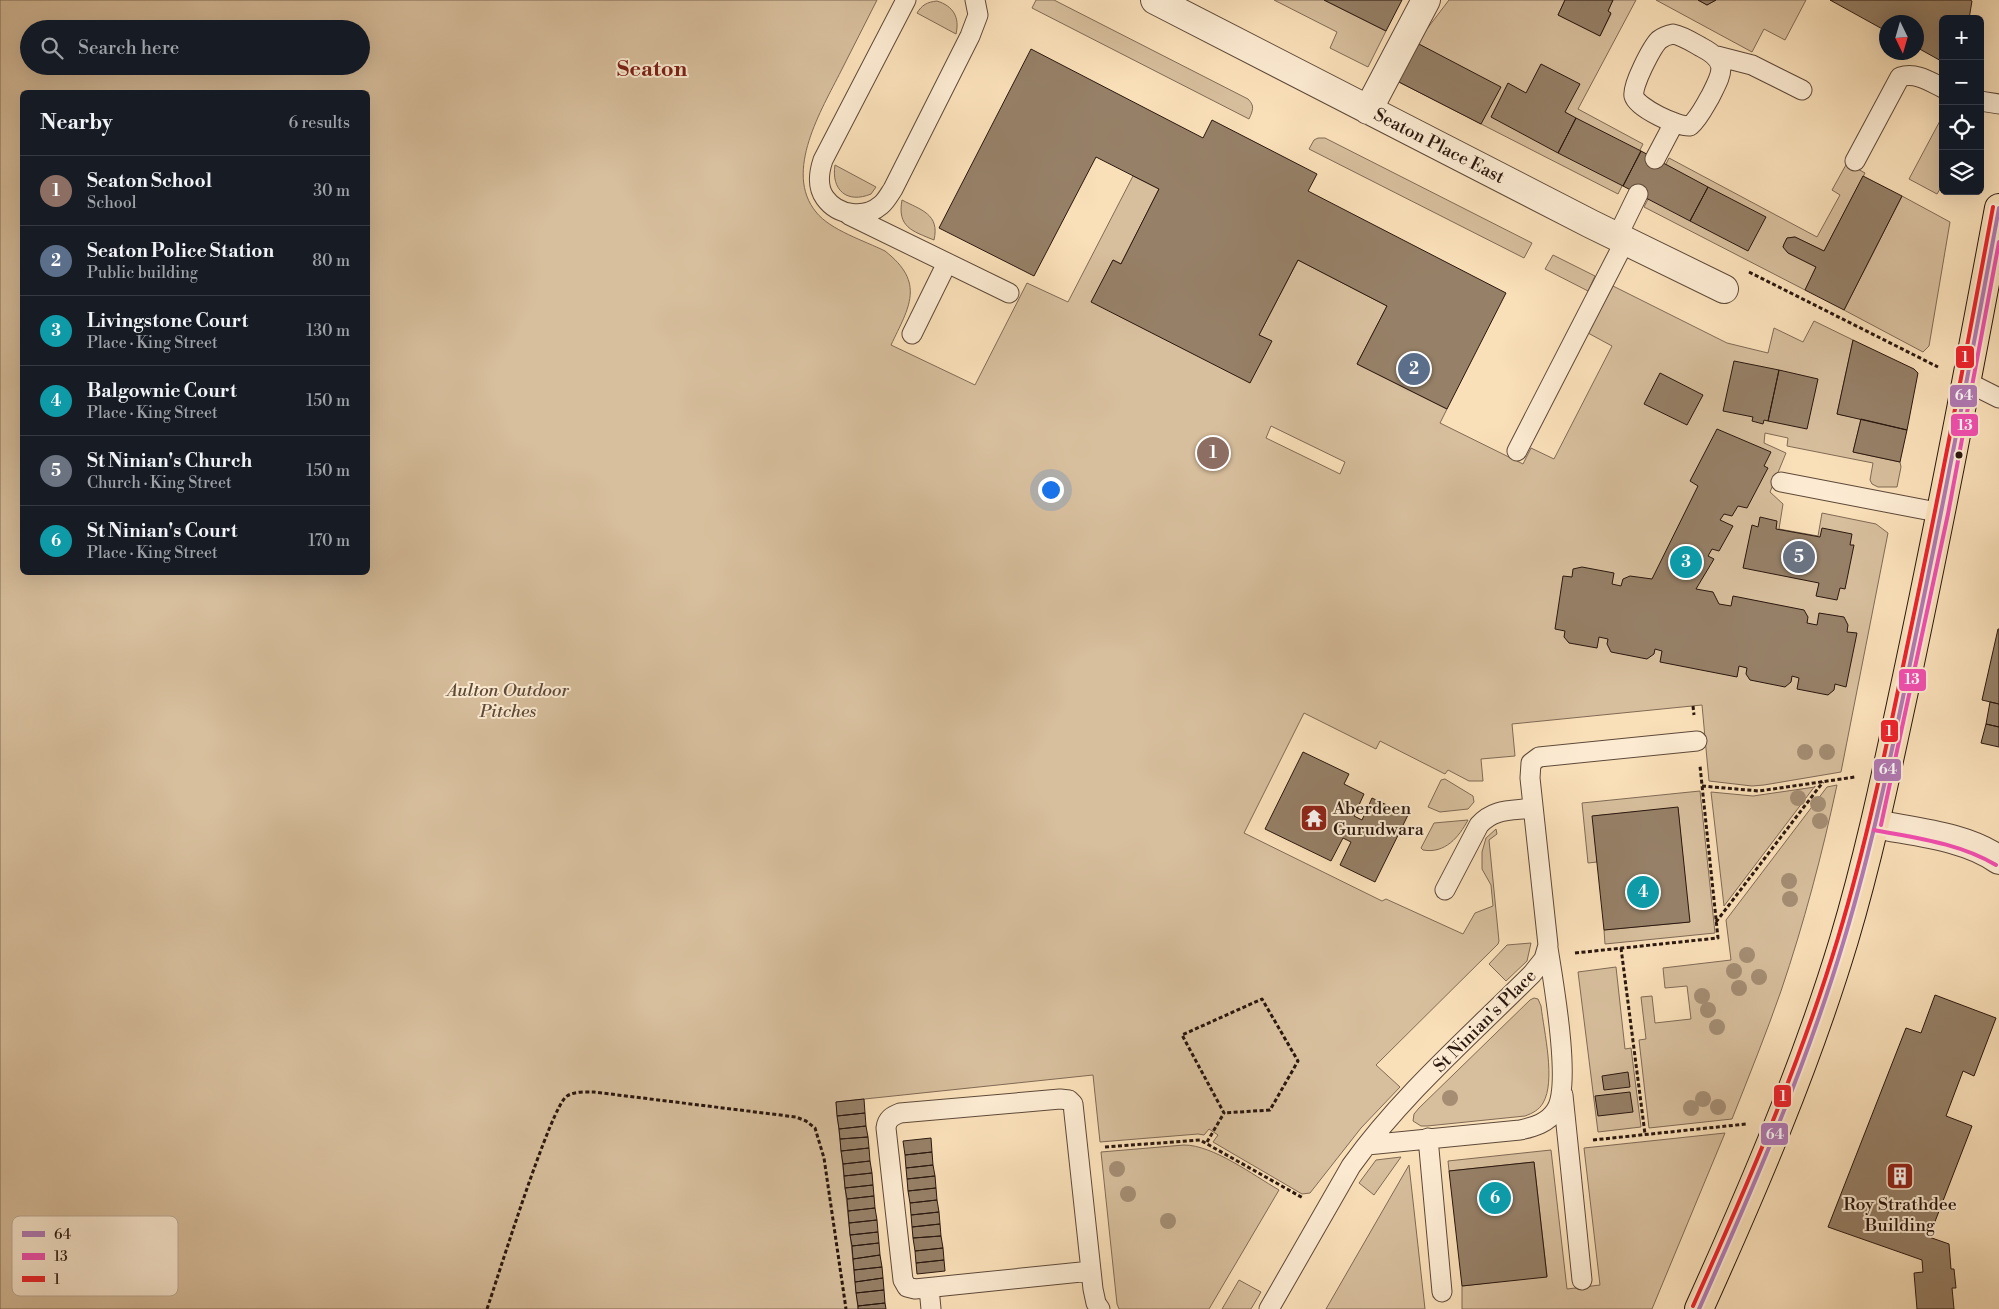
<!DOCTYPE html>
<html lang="en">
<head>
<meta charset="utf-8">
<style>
	:root { --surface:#171b24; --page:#242831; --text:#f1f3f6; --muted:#9ea1a6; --line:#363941; --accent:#b45309 }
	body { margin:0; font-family:"Libre Bodoni",serif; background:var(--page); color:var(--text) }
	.controls { position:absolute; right:15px; top:15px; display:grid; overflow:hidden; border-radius:8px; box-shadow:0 5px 20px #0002 }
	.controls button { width:45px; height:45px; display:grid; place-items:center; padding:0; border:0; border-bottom:1px solid var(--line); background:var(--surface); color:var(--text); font:25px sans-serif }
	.compass { position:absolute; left:1879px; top:15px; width:45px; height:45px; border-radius:50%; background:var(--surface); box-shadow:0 5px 20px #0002; rotate:175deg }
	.you { position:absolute; left:1050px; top:489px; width:18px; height:18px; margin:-12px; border:4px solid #fff; border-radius:50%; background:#1a73e8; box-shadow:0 0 0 8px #1a73e833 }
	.badge { display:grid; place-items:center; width:32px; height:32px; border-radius:50%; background:var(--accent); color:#fff; font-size:16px; font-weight:700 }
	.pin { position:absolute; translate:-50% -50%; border:2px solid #fff; box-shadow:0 1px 5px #0006 }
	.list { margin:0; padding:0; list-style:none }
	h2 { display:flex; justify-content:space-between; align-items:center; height:65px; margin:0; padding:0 20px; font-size:21px }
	h2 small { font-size:16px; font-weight:400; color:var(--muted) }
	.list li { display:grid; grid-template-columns:32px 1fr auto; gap:15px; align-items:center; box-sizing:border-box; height:70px; padding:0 20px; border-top:1px solid var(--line) }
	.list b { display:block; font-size:19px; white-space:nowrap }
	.list p { margin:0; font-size:16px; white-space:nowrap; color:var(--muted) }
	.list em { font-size:16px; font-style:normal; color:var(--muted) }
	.icon { flex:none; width:28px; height:28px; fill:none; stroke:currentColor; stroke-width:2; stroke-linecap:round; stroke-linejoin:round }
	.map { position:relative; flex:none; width:1999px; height:1309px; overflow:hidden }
	.search { position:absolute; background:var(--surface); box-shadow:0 5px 20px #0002; left:20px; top:20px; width:350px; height:55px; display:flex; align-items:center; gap:12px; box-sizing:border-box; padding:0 18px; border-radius:28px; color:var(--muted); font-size:19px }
	.panel { position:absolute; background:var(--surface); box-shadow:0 5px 20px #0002; left:20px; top:90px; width:350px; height:485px; border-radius:8px }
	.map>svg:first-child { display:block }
</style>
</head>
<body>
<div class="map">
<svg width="1999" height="1309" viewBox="0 0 1999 1309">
	<rect width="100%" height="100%" fill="#fae0b9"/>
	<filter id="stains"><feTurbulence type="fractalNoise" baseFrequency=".004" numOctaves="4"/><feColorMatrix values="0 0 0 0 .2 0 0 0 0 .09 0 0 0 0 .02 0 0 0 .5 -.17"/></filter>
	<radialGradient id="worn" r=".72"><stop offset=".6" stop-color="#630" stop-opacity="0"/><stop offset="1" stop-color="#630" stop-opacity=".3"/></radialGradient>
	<path fill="#d7be9c" stroke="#806a55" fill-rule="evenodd" d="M0 0H877C865 24 853 47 841 71 822 109 783 172 816 212 830 230 865 241 885 251 926 283 909 307 891 345L975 385 1027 283 1068 302 1133 176 1159 189 1121 264 1113 260 1092 302 1271 341 1259 335 1298 260 1387 306 1357 364 1447 409 1440 423 1523 464 1531 448 1554 459 1612 346 1588 333 1613 286 1727 343 1768 353 1774 328 1803 342 1814 321 1853 340 1837 414 1861 419 1853 452 1900 462 1901 467 1897 487H1878L1872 484 1870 480 1873 463 1787 446 1788 438 1765 433 1764 443 1786 453 1770 492 1783 504 1779 529 1818 536 1822 513 1876 524 1888 533 1841 772 1764 785 1752 786 1709 781 1702 705 1512 724 1515 756 1481 759 1483 781H1469L1448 770 1445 774 1380 741 1376 749 1304 713 1244 833 1382 901 1386 899 1463 934 1475 913 1493 906 1491 885 1482 869V852L1486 838 1496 829 1497 834 1489 840 1499 941 1498 944 1376 1065 1400 1087 1361 1128 1310 1193 1302 1194 1213 1142 1218 1135 1209 1129 1204 1135 1198 1134 1100 1142 1093 1075 836 1102 858 1309H0ZM29 29H361V66H29ZM22 92H368V572H22ZM1271 426 1345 462 1340 474 1266 438Z
		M1036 0H1054L1248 99C1255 106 1253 110 1249 119L1032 8Z
		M1274 0H1324L1386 31 1368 67 1330 48 1337 32Z
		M1449 0H1565L1558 15 1600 36 1611 14 1608 11 1613 0H1636L1578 109 1643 144 1618 194 1397 81 1420 38Z
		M1656 0H1698L1707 5 1716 0H1806L1785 40 1764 29 1752 52Z
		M937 1C953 6 960 17 956 34L917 13C922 5 927 2 937 1Z
		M1942 117 1943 184 1937 194 1909 179Z
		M1318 138H1325L1532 243 1524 258 1309 149 1314 140Z
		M1669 158 1817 237 1840 195 1832 190 1847 163 1865 173 1824 251 1795 237 1787 238 1783 247 1788 253 1816 267 1805 290 1644 207Z
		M835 165 876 187 871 194C847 204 831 190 835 165Z
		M1902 196 1950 222 1929 346 1923 352 1844 310Z
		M902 200C921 210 940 214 934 240 912 231 897 227 902 200Z
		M1553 255 1595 276 1588 291 1545 269Z
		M1445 779 1473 796 1474 802 1468 809 1440 812 1428 807 1441 780Z
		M1837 785C1822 855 1804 923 1781 991 1766 1034 1749 1076 1732 1119L1649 1128 1639 1040 1646 1039 1641 997 1652 996 1655 1023 1691 1019 1687 986 1665 988 1663 968 1731 960 1726 920 1827 787Z
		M1815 787V786L1724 906 1711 792 1753 796Z
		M1700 791 1715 933 1605 944 1604 930 1689 922 1678 808 1593 816 1597 862 1588 863 1582 803Z
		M1468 820C1459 837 1445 854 1423 850L1421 848 1434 823Z
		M1531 943 1527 961 1506 981 1489 964 1507 945Z
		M1616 967 1625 1049 1631 1048 1641 1127 1598 1132 1578 972Z
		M1534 998 1538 999 1541 1006C1544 1032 1556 1081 1543 1103 1539 1110 1533 1113 1525 1116L1427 1126H1421L1413 1121 1414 1114 1419 1108 1530 1000Z
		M1725 1133 1652 1309H1462V1286L1547 1276 1534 1162 1449 1171 1448 1161 1551 1150 1567 1289 1600 1285 1584 1148Z
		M1184 1145C1213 1145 1253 1175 1279 1190L1209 1309H1119L1117 1304 1101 1152Z
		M1401 1157 1374 1195 1359 1183 1376 1160Z
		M1409 1165 1425 1309H1326Z
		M1239 1280 1261 1292 1251 1309H1222Z"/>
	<path fill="#968067" stroke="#2a170e" d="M1324 0H1402L1386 31Z
		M1565 0H1613L1608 11 1611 13 1600 36 1558 15Z
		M1698 0H1716L1707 5Z
		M1830 0H1970L1972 1 1969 19H1943V62L1916 47V22H1886V31Z
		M1417 43 1501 87 1481 124 1397 81Z
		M1031 49 1203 138 1212 120 1317 174 1308 191 1506 293 1447 409 1357 364 1387 306 1298 260 1259 335 1272 341 1250 383 1091 302 1113 260 1121 264 1159 189 1096 157 1034 276 939 228Z
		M1541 64 1580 84 1565 112 1576 118 1558 153 1491 117 1508 83 1526 93Z
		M1576 118 1641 151 1623 186 1558 153Z
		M1641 151 1708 187 1690 221 1623 186Z
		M1863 176 1902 196 1844 310 1805 290 1816 267 1788 253 1783 247 1784 244 1787 238 1795 237 1824 251Z
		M1708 187 1766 217 1748 251 1690 221Z
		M1853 340 1914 369 1918 373 1907 430 1837 414Z
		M1734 361 1779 370 1768 421 1764 420 1763 424 1752 421 1753 417 1723 411Z
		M1779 370 1818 379 1807 429 1768 421Z
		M1660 373 1703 395 1687 425 1644 404Z
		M1861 419 1907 430 1900 462 1853 452Z
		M1717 429 1771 452 1764 466 1768 468 1747 508 1738 506 1732 516 1724 514 1720 520 1733 526 1719 551 1712 549 1708 556 1714 559 1696 589 1713 592 1719 604 1731 606 1733 596 1804 610 1808 617 1807 623 1817 625 1819 613 1844 617 1848 625 1847 632 1857 633 1846 687 1835 684 1834 690 1828 695 1797 689 1799 678 1792 676 1791 682 1785 687 1750 680 1746 674 1747 668 1739 666 1737 677 1660 662 1662 651 1655 649 1654 654 1647 659 1611 652 1607 644 1608 639 1599 637 1597 648 1569 643 1564 637 1565 631 1555 629 1563 576 1572 577 1573 569 1582 567 1614 573 1612 584 1621 586 1623 579 1630 576 1652 579 1698 486 1690 481Z
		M1760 517 1777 521 1776 529 1820 537 1822 528 1852 534 1850 545H1854L1845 589 1840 588 1837 600 1816 596 1819 583 1743 568 1752 525 1758 527Z
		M1998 629H1999V704L1982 700Z
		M1990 702 1999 704V727L1986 724Z
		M1986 724 1999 727V747L1981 743Z
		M1303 752 1349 774 1344 784 1364 794 1354 816 1362 820 1372 798 1408 815 1375 882 1340 865 1351 842 1343 838 1331 861 1265 829Z
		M1678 807 1690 922 1604 930 1592 816Z
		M1935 995 1996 1018 1974 1076 1963 1071 1946 1116 1972 1126 1929 1237 1949 1244 1951 1269H1954L1956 1288H1952L1954 1309H1917L1914 1273 1923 1272 1922 1260 1828 1227 1906 1028 1921 1033Z
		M1628 1072 1630 1087 1604 1090 1602 1076Z
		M1630 1092 1633 1112 1598 1116 1595 1096Z
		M864 1099 865 1113 837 1116 836 1102Z
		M865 1113 866 1126 839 1129 837 1116Z
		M866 1126 868 1137 840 1139 839 1129Z
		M868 1137 869 1148 841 1151 840 1139Z
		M931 1138 932 1152 905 1155 903 1141Z
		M869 1148 870 1161 843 1164 841 1151Z
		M932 1152 933 1165 906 1168 905 1155Z
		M870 1161 872 1173 844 1176 843 1164Z
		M1534 1162 1547 1277 1462 1286 1449 1171Z
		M933 1165 935 1176 907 1179 906 1168Z
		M872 1173 873 1185 845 1188 844 1176Z
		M935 1176 936 1188 908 1191 907 1179Z
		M873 1185 874 1196 847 1199 845 1188Z
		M936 1188 937 1200 910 1203 908 1191Z
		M874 1196 875 1208 848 1211 847 1199Z
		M937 1200 939 1212 911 1215 910 1203Z
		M875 1208 877 1220 849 1223 848 1211Z
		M939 1212 940 1224 912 1227 911 1215Z
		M877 1220 878 1232 850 1235 849 1223Z
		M940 1224 941 1236 913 1238 912 1227Z
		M878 1232 879 1243 852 1246 850 1235Z
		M941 1236 943 1248 915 1251 913 1238Z
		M879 1243 880 1255 853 1259 852 1246Z
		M943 1248 944 1260 916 1263 915 1251Z
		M880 1255 882 1267 854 1270 853 1259Z
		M944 1260 945 1271 917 1274 916 1263Z
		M882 1267 883 1278 855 1282 854 1270Z
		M883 1278 884 1290 856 1293 855 1282Z
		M884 1290 885 1303 858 1306 856 1293Z
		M885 1303 886 1309H858V1306Z"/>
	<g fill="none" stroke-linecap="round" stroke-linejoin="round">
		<g stroke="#5e4939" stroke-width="21">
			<path id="lane" d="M906 0 823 160C819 172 817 187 825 198 838 216 865 219 881 205 886 201 889 195 893 189L970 36 978 15 975 0
				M1673 34C1683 36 1692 42 1701 47 1730 62 1722 73 1710 97 1704 107 1699 118 1690 126 1678 127 1637 108 1634 96 1631 87 1652 47 1659 40 1663 37 1668 35 1673 34Z
				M1717 56 1752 65 1802 90
				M1980 101 1999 104
				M1655 159 1674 123
				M1855 161 1900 77C1916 72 1929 81 1943 88
				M849 215 1009 293
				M1617 237 1638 194
				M912 334 947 263
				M1967 382 1999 398
				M1517 451 1625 241
				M1781 482 1942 513
				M1445 890 1479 825C1494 808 1512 811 1533 808
				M1563 1095 1582 1280
				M1428 1138 1442 1292
				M1367 1145 1520 1130C1534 1127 1548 1123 1556 1110 1572 1085 1553 980 1548 948
				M1091 1271 915 1289 907 1287 903 1280 886 1128C887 1119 892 1116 900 1113L1060 1099 1069 1100 1073 1104 1093 1289 1096 1303 1100 1309
				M929 1288 931 1309
				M1269 1309 1351 1166C1402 1095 1470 1036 1532 974L1544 959 1548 945 1530 778 1531 763 1539 757 1697 741"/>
		</g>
		<g stroke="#5e4939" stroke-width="30">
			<path id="street" d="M1155 0 1591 224 1724 289
				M1368 110 1426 0
				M1875 824C1914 832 1966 836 1999 860"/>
		</g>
		<g stroke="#2a170e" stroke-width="30">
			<path id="primary" d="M1699 1309C1753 1189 1806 1066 1844 940 1870 853 1888 765 1907 677 1940 521 1970 365 1999 208"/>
		</g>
		<path stroke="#2a170e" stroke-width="3" stroke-dasharray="4 2.5" stroke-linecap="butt" d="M1749 272 1938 367
			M1693 706 1694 715
			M1702 786 1759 791 1855 777
			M1716 922 1823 782
			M1621 948 1645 1134
			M1575 953 1718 938 1700 766
			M1593 1140 1746 1124
			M1207 1142 1224 1113 1182 1035 1262 999 1298 1061 1270 1110 1224 1113
			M1105 1147 1200 1140 1303 1198
			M487 1309C497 1280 551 1105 567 1096 575 1091 586 1092 594 1092L796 1117 806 1121 815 1128 824 1158 846 1309"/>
		<use href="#lane" stroke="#fcebd2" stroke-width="19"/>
		<use href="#street" stroke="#fcebd2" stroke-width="28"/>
		<use href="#primary" stroke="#fae0b9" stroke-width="28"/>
		<g stroke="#fcebd2" stroke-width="8">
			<path id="bus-1" d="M1699 1309C1753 1188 1806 1067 1844 940 1873 844 1893 746 1913 649 1944 502 1972 355 1999 208"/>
		</g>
		<g stroke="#fcebd2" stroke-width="8">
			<path id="bus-2" d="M1881 825 1948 514 1999 242
				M1874 830C1916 838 1959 843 1996 865"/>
		</g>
		<g stroke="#fcebd2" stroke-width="8">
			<path id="bus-3" d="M1693 1306C1747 1186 1800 1064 1838 938 1867 842 1887 744 1907 647 1938 501 1966 354 1993 207"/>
		</g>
		<use href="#bus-1" stroke="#b17ab5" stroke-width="4"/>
		<use href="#bus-2" stroke="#f24fb0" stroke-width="4"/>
		<use href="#bus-3" stroke="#ee232c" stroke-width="4"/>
	</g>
	<g fill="#a48d73">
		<circle cx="1805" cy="752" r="8"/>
		<circle cx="1827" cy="752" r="8"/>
		<circle cx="1798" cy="798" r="8"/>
		<circle cx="1818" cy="804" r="8"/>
		<circle cx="1820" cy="821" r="8"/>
		<circle cx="1789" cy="881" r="8"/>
		<circle cx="1790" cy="899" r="8"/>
		<circle cx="1747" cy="955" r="8"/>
		<circle cx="1734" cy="971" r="8"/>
		<circle cx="1759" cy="977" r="8"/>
		<circle cx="1739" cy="988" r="8"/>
		<circle cx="1702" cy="996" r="8"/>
		<circle cx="1708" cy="1010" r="8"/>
		<circle cx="1717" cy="1027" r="8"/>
		<circle cx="1450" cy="1098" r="8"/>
		<circle cx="1703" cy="1099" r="8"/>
		<circle cx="1718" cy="1107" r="8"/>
		<circle cx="1691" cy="1108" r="8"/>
		<circle cx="1117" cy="1169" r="8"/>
		<circle cx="1128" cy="1194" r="8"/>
		<circle cx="1168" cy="1221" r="8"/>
	</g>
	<defs>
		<g id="temple-square" transform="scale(1.4375)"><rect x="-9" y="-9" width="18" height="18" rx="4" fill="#8f2418" stroke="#fcebd2"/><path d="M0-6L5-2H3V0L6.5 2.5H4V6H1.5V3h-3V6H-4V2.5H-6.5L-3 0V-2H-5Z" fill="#fff"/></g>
		<g id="building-square" transform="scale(1.4375)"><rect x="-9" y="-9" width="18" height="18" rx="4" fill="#8f2418" stroke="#fcebd2"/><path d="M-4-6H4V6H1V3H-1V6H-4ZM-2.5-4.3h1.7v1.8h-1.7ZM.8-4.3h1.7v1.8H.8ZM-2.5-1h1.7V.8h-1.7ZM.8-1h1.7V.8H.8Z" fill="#fff"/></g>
	</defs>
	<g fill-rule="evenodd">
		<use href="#temple-square" x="1314" y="818"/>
		<use href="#building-square" x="1900" y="1176"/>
	</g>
	<circle fill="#2a170e" stroke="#fcebd2" stroke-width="2" cx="1959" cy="455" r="4.5"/>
	<g text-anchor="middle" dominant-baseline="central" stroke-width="4" stroke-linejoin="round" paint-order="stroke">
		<g font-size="18" fill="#2a170e" stroke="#fcebd2">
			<text transform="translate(1439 146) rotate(27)">Seaton Place East</text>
			<text transform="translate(1485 1021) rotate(-45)">St Ninian's Place</text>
		</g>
		<g font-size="18" font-style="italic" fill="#5e4939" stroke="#fcebd2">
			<text x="508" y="690">Aulton Outdoor<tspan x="508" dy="21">Pitches</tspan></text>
		</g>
		<g font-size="18" fill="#2a170e" stroke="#fcebd2" text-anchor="start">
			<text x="1333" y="808">Aberdeen<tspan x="1333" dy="21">Gurudwara</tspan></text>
			<text x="1900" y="1204" text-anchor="middle">Roy Strathdee<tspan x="1900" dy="21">Building</tspan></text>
		</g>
		<g font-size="22" font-weight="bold" fill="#7a1f14" stroke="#fcebd2">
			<text x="652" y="69">Seaton</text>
		</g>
	</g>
	<rect x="12" y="1216" width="166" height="80" rx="8" fill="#fcebd2" stroke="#bdab97" stroke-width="1"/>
	<rect x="22" y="1231" width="23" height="6" fill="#b17ab5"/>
	<rect x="22" y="1253" width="23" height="7" fill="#f24fb0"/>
	<rect x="22" y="1276" width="23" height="6" fill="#ee232c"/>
	<g font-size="14" fill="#2a170e">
		<text x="54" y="1239">64</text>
		<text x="54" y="1261">13</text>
		<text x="54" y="1284">1</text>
	</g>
	<g stroke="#fcebd2" stroke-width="2">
		<rect x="1955" y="345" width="20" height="24" rx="5" fill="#ee232c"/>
		<rect x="1949" y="384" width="29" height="24" rx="5" fill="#b17ab5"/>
		<rect x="1950" y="413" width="29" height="24" rx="5" fill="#f24fb0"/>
		<rect x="1898" y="668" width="29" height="24" rx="5" fill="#f24fb0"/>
		<rect x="1880" y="719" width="19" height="24" rx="5" fill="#ee232c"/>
		<rect x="1873" y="758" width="29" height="24" rx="5" fill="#b17ab5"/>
		<rect x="1773" y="1084" width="19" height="24" rx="5" fill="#ee232c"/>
		<rect x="1760" y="1122" width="29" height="24" rx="5" fill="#b17ab5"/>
	</g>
	<g font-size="14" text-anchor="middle" font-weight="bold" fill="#fff">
		<text x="1965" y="362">1</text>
		<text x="1964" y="400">64</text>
		<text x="1965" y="430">13</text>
		<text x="1912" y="684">13</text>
		<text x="1889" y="736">1</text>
		<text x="1888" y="774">64</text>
		<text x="1783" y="1101">1</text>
		<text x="1775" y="1139">64</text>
	</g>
	<rect width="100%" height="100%" filter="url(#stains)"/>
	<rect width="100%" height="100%" fill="url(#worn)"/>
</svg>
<div class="controls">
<button>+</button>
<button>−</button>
<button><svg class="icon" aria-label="locate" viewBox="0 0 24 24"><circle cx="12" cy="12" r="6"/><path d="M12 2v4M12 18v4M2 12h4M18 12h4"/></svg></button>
<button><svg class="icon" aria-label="layers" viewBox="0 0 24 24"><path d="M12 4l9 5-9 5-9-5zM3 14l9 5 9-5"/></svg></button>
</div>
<svg class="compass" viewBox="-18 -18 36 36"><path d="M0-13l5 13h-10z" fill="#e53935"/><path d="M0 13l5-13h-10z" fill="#9ea1a6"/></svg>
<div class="you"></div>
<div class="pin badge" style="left:1213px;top:453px;background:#8d6e63">1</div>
<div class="pin badge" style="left:1414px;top:369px;background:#5c6f8a">2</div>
<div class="pin badge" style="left:1686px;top:562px;background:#0f9aa8">3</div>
<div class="pin badge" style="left:1643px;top:892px;background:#0f9aa8">4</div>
<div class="pin badge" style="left:1799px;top:557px;background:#6b7280">5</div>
<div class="pin badge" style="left:1495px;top:1198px;background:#0f9aa8">6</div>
<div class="search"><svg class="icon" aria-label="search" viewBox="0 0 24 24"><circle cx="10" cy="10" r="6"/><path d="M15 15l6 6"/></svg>Search here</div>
<section class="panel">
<h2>Nearby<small>6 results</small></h2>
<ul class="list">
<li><span class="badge" style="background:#8d6e63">1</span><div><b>Seaton School</b><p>School</p></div><em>30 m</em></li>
<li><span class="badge" style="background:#5c6f8a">2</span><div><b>Seaton Police Station</b><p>Public building</p></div><em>80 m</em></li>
<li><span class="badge" style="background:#0f9aa8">3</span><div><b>Livingstone Court</b><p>Place · King Street</p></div><em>130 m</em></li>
<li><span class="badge" style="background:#0f9aa8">4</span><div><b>Balgownie Court</b><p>Place · King Street</p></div><em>150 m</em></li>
<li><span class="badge" style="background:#6b7280">5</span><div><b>St Ninian's Church</b><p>Church · King Street</p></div><em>150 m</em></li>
<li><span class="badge" style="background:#0f9aa8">6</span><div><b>St Ninian's Court</b><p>Place · King Street</p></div><em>170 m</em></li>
</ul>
</section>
</div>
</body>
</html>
